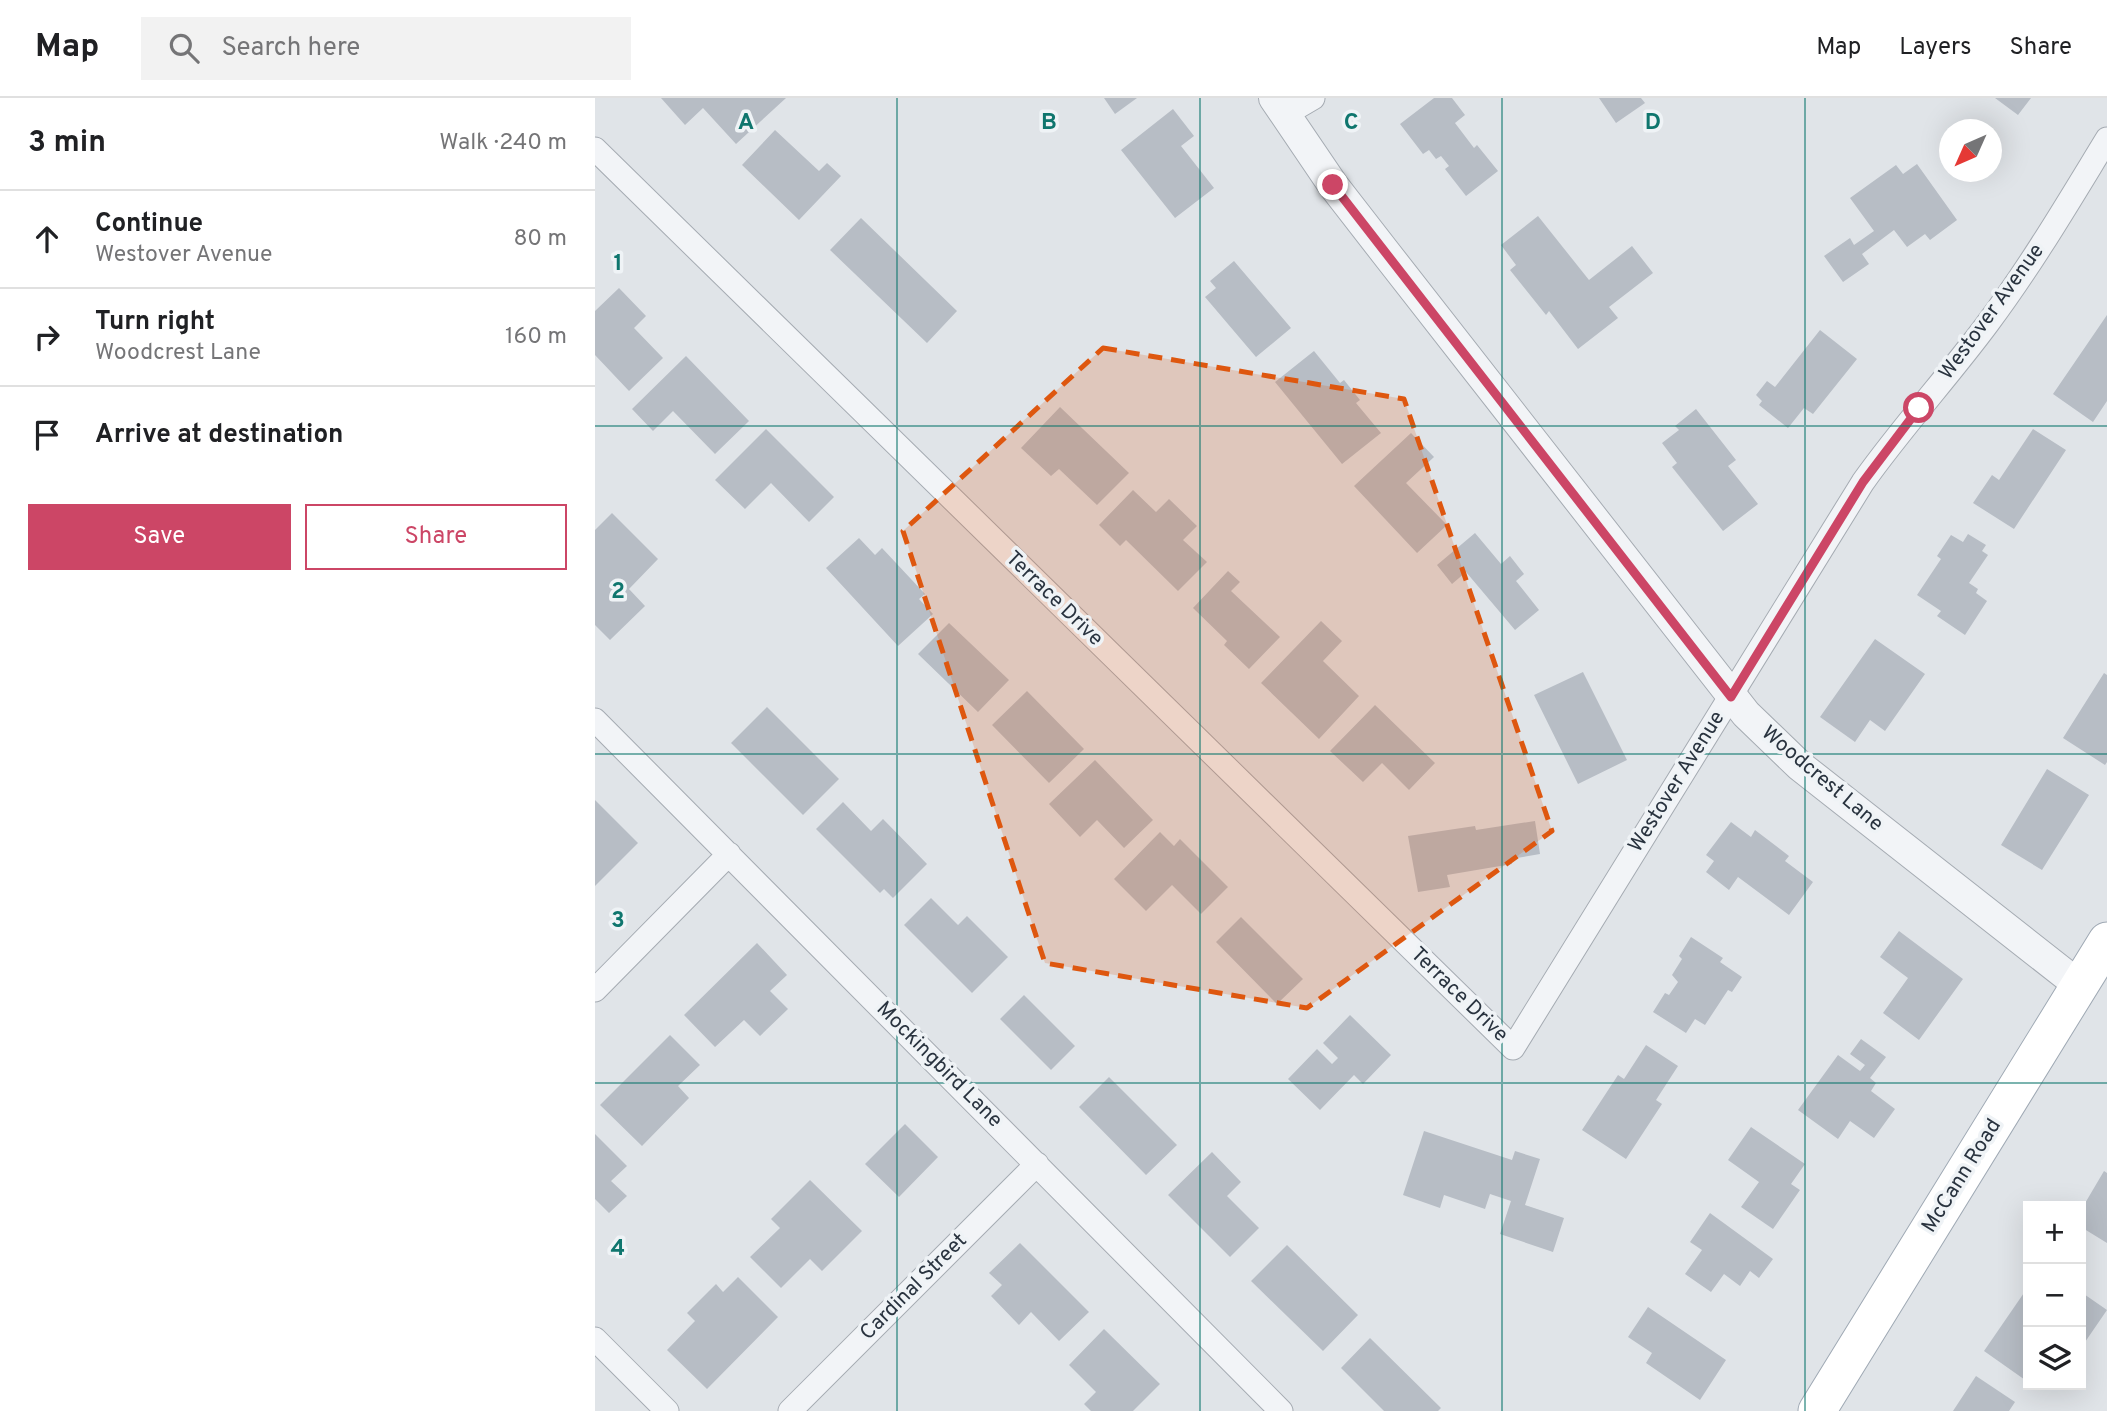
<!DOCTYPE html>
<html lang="en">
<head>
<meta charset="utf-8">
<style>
	:root { --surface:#fff; --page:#f2f2f2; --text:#202124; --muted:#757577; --line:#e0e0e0; --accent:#cc4666 }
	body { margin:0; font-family:Overpass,sans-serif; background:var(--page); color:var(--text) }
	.controls { position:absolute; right:21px; bottom:21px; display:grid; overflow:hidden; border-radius:0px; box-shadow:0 7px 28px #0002 }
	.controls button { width:63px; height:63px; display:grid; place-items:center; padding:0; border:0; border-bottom:2px solid var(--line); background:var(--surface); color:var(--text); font:35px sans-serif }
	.compass { position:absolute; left:1344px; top:21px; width:63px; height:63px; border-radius:50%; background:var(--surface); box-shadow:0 7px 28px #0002; rotate:225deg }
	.stop { position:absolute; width:21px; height:21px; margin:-16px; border:5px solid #cc4666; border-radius:50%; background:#fff }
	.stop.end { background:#cc4666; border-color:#fff; box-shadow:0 2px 7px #0008 }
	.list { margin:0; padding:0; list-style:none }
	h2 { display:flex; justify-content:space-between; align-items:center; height:91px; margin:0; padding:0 28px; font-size:30px }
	h2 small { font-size:23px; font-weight:400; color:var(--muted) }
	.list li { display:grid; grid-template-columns:46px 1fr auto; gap:21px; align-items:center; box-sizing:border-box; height:98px; padding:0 28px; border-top:2px solid var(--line) }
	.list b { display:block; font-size:26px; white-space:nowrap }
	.list p { margin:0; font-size:23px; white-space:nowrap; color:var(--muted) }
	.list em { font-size:23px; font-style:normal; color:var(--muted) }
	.actions { display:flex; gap:14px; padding:21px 28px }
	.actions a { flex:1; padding:16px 0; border:2px solid var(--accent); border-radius:0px; text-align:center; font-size:24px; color:var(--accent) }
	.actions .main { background:var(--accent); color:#fff }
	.icon { flex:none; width:38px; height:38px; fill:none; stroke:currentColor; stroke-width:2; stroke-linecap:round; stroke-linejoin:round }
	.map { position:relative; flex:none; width:1512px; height:1313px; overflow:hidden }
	header { display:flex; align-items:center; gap:42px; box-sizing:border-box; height:98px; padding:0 35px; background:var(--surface); border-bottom:2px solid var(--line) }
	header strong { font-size:33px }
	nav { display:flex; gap:38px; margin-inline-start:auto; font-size:24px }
	.search { width:490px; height:63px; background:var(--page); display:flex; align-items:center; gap:18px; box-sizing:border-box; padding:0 24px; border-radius:0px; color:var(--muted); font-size:26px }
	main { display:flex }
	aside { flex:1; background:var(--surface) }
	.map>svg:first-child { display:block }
</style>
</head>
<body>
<header>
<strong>Map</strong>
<div class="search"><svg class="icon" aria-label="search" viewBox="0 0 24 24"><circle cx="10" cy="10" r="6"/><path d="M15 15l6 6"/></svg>Search here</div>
<nav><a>Map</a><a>Layers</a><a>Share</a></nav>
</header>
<main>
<aside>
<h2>3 min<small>Walk · 240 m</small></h2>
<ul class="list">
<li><svg class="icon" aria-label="ahead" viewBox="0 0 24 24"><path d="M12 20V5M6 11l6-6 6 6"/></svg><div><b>Continue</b><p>Westover Avenue</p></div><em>80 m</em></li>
<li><svg class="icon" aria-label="right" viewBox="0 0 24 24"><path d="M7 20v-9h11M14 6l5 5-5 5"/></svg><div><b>Turn right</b><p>Woodcrest Lane</p></div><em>160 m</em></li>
<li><svg class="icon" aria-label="arrive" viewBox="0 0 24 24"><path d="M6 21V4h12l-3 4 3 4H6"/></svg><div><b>Arrive at destination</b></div></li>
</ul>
<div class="actions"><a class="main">Save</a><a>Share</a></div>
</aside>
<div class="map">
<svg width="1512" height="1313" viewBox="0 0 1512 1313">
	<rect width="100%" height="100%" fill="#e0e4e8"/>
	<path fill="#b7bdc5" d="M66 0H191L141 46 108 10 90 27Z
		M509 0H542L520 16Z
		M839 0H857L870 17 860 25 879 50 882 47 903 73 871 98 850 71 854 68 846 58 841 61 834 52 828 56 805 26Z
		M1004 0H1046L1050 5 1021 25Z
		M1400 0H1436L1423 17Z
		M578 11 599 38 586 48 619 90 580 120 526 52Z
		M180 32 224 73 232 65 246 78 204 122 147 67Z
		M1322 66 1362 122 1335 142 1330 136 1312 149 1299 132 1267 156 1274 166 1248 184 1229 158 1255 140 1259 147 1279 133 1255 100 1301 67 1308 76Z
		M943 118 994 182 1037 148 1058 175 1014 209 1023 220 983 251 954 213 951 217 915 172 921 167 906 147Z
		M266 120 362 213 332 245 235 152Z
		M639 163 696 230 661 259 610 199 621 190 615 183Z
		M24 190 51 218 39 230 68 260 34 293 0 257V213Z
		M1512 217V303L1498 324 1458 296Z
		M1225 232 1262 261 1218 316 1209 310 1193 330 1164 307 1167 303 1161 297 1172 283 1180 289Z
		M719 253 745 285 749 282 765 302 761 305 786 335 747 366 680 284Z
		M91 258 154 323 120 356 78 313 58 333 37 311Z
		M465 309 534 375 502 407 464 371 456 378 426 350Z
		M1101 311 1141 362 1133 368 1163 406 1128 433 1077 369 1082 365 1067 345 1084 332 1080 328Z
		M171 331 239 399 214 424 176 385 150 411 120 382Z
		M1438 331 1471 352 1419 431 1378 405 1397 377 1404 382Z
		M816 335 839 359 811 385 852 427 822 455 759 388Z
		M538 392 561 414 574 401 602 428 588 442 612 464 583 493 531 442 525 448 504 427Z
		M17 415 63 461 34 491 50 508 15 542 0 527V432Z
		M880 435 906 466 915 458 929 476 921 483 944 512 920 532 871 474 857 486 842 467Z
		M1373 436 1391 447 1387 453 1393 457 1374 485 1383 491 1381 495 1392 503 1370 537 1342 518 1346 513 1322 497 1346 461 1342 458 1356 437 1368 444Z
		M264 440 280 457 287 450 330 496 324 501 338 516 303 548 231 470Z
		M633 473 645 484 636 493 685 539 654 571 629 547 632 543 598 510Z
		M726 523 747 543 728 563 764 598 724 641 666 585Z
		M354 525 414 582 383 614 323 556Z
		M1280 541 1330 576 1290 633 1275 622 1260 644 1225 619Z
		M988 574 1032 662 983 686 939 597Z
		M1509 575 1512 577V664L1510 667 1468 640Z
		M432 593 489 651 454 685 397 627Z
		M780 607 840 665 814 692 787 665 768 684 735 653Z
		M172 609 244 681 208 717 136 645Z
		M500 662 558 722 529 750 502 722 485 739 454 706Z
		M1452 671 1494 697 1447 772 1406 747Z
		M0 702 43 745 0 788Z
		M248 704 276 733 288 721 332 766 298 800 289 791 285 795 221 731Z
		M940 723 945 756 916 761 917 766 852 777 855 789 823 794 813 738 880 728 881 732Z
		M1136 724 1156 739 1160 732 1194 758 1190 763 1218 784 1194 817 1143 779 1134 792 1111 774 1119 763 1111 757Z
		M565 734 579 748 585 741 633 789 606 816 577 787 551 813 519 781Z
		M336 800 363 827 372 818 413 859 377 895 309 827Z
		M646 819 708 881 682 906 621 844Z
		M1304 833 1368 881 1324 942 1288 915 1313 880 1285 859Z
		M1096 839 1128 860 1125 864 1147 879 1137 894 1133 892 1110 927 1100 921 1091 935 1058 914 1070 895 1074 897 1083 884 1077 877 1087 861 1084 858Z
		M162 845 192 877 175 893 193 911 165 938 149 922 120 949 89 917Z
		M429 897 480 948 456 972 405 921Z
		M755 917 796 957 768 986 759 977 725 1012 693 981 722 951 737 966 743 960 728 945Z
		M75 937 105 967 83 988 94 1000 47 1048 5 1007Z
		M1266 941 1291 959 1275 980 1281 985 1276 993 1300 1011 1279 1040 1255 1023 1243 1041 1203 1012 1243 957 1265 973 1270 967 1255 956Z
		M1051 947 1083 968 1061 1002 1067 1006 1031 1061 987 1032 1023 977 1029 981Z
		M514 979 582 1047 551 1077 484 1009Z
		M310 1026 343 1059 304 1099 270 1066Z
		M1156 1029 1210 1066 1196 1086 1205 1092 1178 1131 1146 1109 1164 1084 1133 1062Z
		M829 1033 917 1062 920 1053 945 1061 930 1107 969 1120 958 1154 905 1136 916 1103 895 1096 890 1111 849 1097 845 1110 808 1097Z
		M0 1036 32 1068 16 1083 32 1098 14 1115 0 1101Z
		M617 1054 646 1084 632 1098 664 1130 635 1159 573 1097Z
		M1509 1073 1512 1075V1145L1486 1129V1112Z
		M215 1082 267 1133 227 1173 215 1161 186 1190 155 1159 185 1130 176 1121Z
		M1115 1115 1178 1161 1164 1180 1155 1173 1145 1188 1129 1176 1116 1194 1090 1176 1107 1152 1095 1144Z
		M425 1145 494 1214 464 1243 436 1214 424 1227 396 1198 407 1187 394 1175Z
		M692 1147 763 1217 728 1253 656 1183Z
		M143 1179 183 1219 112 1291 72 1252 100 1223 92 1215 121 1186 128 1194Z
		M1433 1189V1284L1389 1253Z
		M1486 1194 1512 1212 1488 1247 1486 1245Z
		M1053 1209 1131 1262 1105 1302 1051 1265 1057 1255 1033 1239Z
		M509 1231 565 1286 538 1313H496L489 1306 501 1294 474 1267Z
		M775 1240 846 1310 843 1313H789L746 1270Z
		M1381 1278 1420 1304 1414 1313H1358Z"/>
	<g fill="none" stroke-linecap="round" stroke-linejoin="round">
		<g stroke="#a5abb2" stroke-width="25">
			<path id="minor" d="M689 17 718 0
				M0 51 918 950 1268 384C1307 329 1353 279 1393 225 1437 166 1474 103 1512 41
				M0 622 686 1313
				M0 892 134 756
				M0 1241 72 1313
				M195 1313 442 1066"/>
		</g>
		<g stroke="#a5abb2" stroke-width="32">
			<path id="tertiary" d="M679 0 738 87 790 154 1151 616 1205 668 1485 888"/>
		</g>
		<g stroke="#9fa9b4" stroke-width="39">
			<path id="primary" d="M1222 1313 1512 843"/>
		</g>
		<use href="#minor" stroke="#f2f4f7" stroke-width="23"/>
		<use href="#tertiary" stroke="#f2f4f7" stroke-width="30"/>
		<use href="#primary" stroke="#fff" stroke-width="37"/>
	</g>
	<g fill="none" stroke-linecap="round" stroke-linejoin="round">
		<path stroke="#cc4666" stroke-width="9" d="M738 87 1136 599 1268 384 1324 310"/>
	</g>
	<path fill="#de570f" fill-opacity="0.2" stroke="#de570f" stroke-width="5" stroke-dasharray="14 9" stroke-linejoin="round" d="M508 250 809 301 957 733 712 910 450 865 308 433Z"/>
	<path fill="none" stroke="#0f766e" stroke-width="2" stroke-opacity="0.55" d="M302 0V1313M605 0V1313M907 0V1313M1210 0V1313M0 328H1512M0 656H1512M0 985H1512"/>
	<g text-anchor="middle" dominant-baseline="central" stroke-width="7" stroke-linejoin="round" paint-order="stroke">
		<g font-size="21" fill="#29333f" stroke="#eff3f6">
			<text transform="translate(1397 214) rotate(-54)">Westover Avenue</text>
			<text transform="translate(459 501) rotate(44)">Terrace Drive</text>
			<text transform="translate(1227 681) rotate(40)">Woodcrest Lane</text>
			<text transform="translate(1082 684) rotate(-58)">Westover Avenue</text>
			<text transform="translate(864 897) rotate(44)">Terrace Drive</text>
			<text transform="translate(344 967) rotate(45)">Mockingbird Lane</text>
			<text transform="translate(1367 1078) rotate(-58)">McCann Road</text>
			<text transform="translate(319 1189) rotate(-45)">Cardinal Street</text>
		</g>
	</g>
	<g font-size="23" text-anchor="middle" font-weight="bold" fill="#0f766e" stroke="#eff3f6" stroke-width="7" stroke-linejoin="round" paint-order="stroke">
		<text x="151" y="31">A</text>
		<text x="454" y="31">B</text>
		<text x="756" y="31">C</text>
		<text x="1058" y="31">D</text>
		<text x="23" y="172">1</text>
		<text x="23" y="500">2</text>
		<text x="23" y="829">3</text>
		<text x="23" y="1157">4</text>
	</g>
</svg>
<div class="controls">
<button>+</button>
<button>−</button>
<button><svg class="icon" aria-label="layers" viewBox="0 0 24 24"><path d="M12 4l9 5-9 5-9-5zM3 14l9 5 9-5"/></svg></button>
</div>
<svg class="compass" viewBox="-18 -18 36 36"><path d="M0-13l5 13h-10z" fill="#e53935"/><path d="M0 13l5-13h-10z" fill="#757577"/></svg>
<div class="stop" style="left:1324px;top:310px"></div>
<div class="stop end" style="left:738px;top:87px"></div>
</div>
</main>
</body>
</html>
